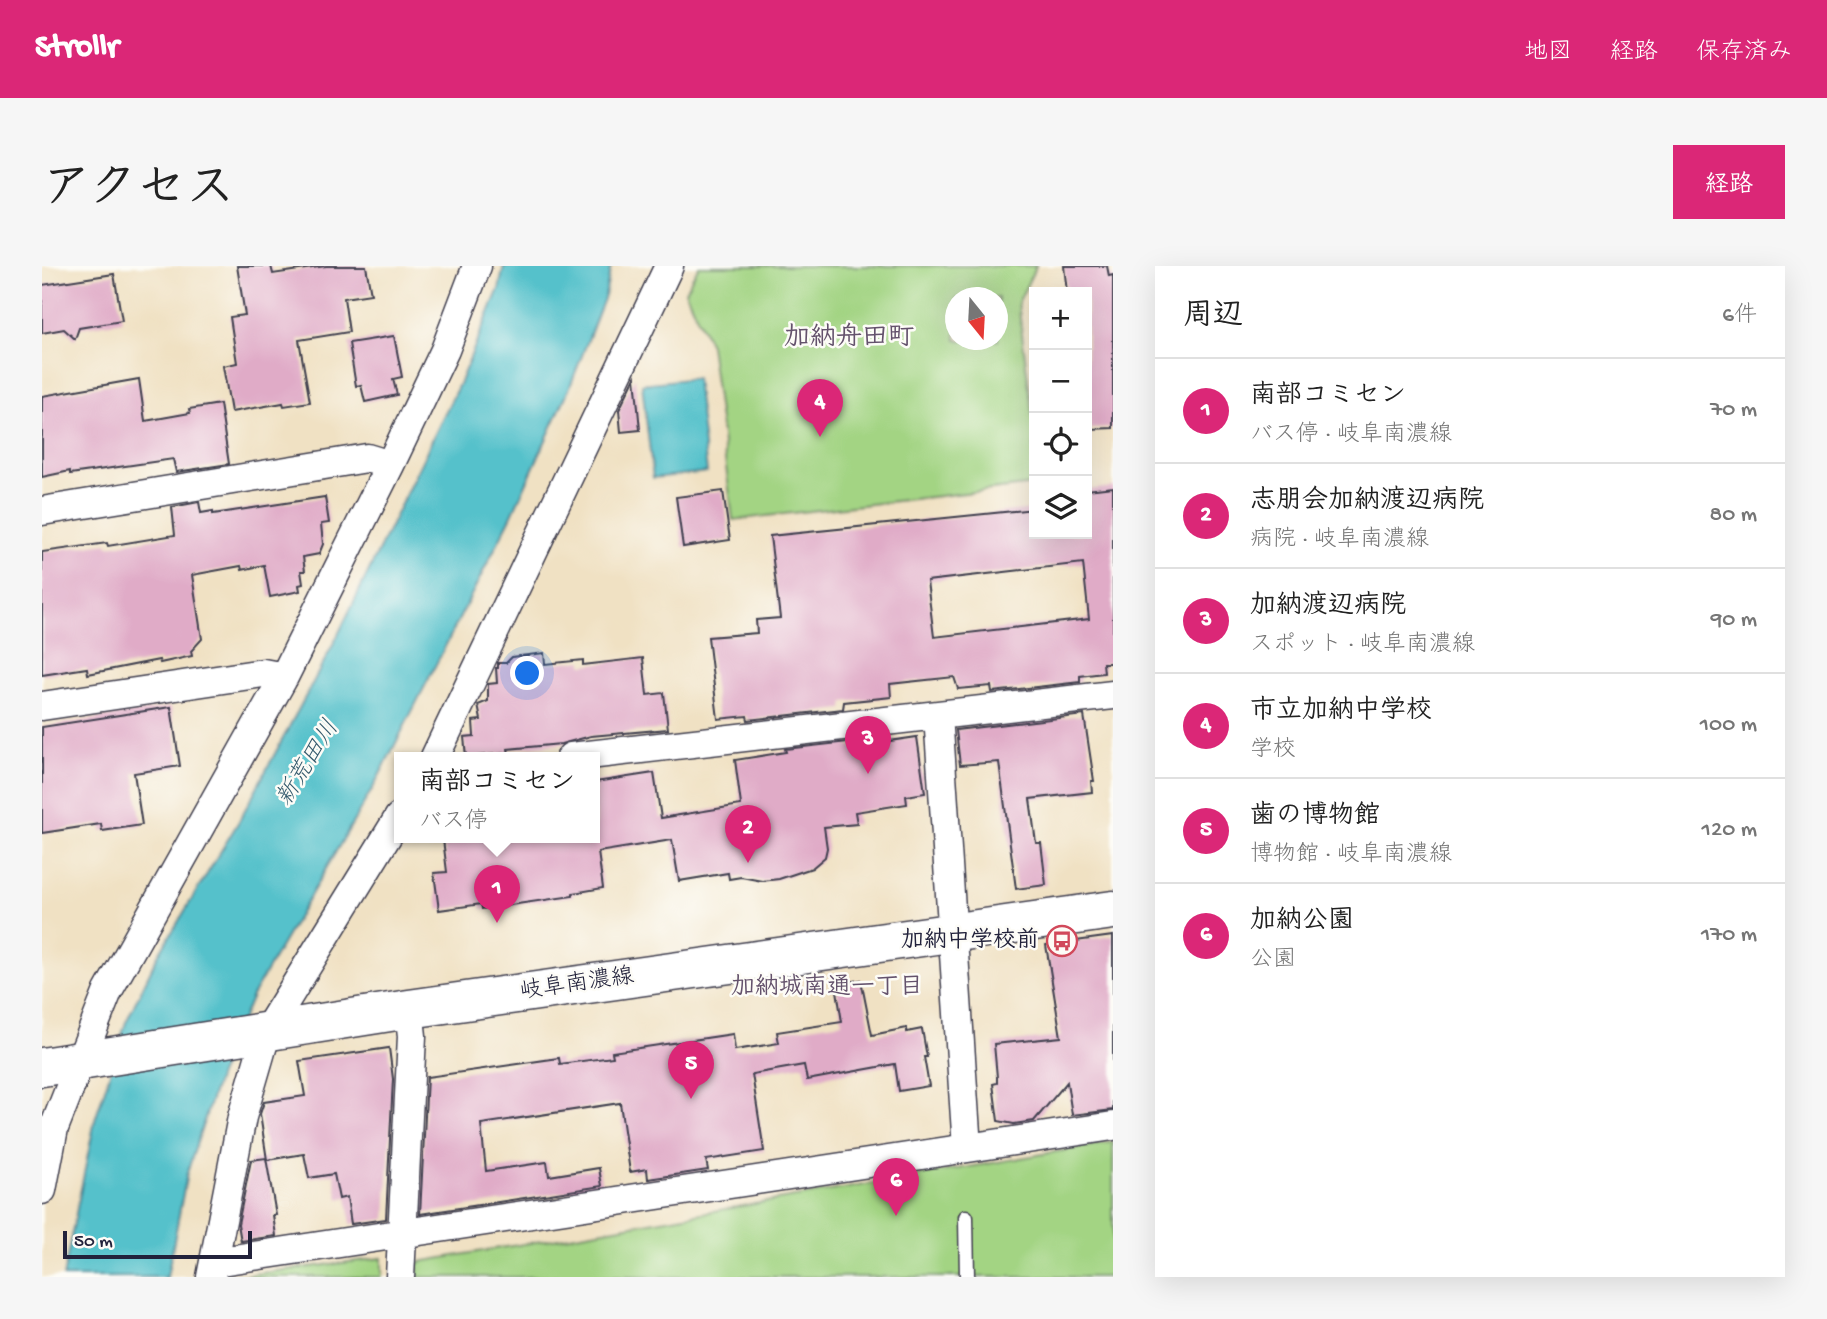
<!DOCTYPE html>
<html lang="ja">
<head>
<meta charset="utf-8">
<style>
	:root { --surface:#fff; --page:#f6f6f6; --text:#222; --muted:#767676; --line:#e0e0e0; --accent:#db2777 }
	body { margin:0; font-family:"Gochi Hand","Klee One",sans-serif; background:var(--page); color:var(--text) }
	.controls { position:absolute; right:21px; top:21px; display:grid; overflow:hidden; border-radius:0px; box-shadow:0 7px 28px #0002 }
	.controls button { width:63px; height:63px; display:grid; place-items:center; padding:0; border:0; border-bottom:2px solid var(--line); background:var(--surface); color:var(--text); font:35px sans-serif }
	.compass { position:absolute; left:903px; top:21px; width:63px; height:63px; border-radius:50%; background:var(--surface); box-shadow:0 7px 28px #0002; rotate:162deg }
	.scale { position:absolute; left:21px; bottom:18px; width:189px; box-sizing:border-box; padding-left:7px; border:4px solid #22223b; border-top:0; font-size:19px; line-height:24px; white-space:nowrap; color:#22223b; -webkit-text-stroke:5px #fdfcf7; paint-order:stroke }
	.you { position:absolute; left:486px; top:408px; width:24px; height:24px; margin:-18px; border:5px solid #fff; border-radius:50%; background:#1a73e8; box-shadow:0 0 0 10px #1a73e833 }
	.badge { display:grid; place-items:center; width:46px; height:46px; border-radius:50%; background:var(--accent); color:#fff; font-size:23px; font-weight:700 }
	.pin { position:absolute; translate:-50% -58px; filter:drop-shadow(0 2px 4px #0008) }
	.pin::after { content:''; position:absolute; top:37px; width:24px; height:21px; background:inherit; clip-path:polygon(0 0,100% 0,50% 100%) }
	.popup { position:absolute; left:352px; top:486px; width:206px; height:91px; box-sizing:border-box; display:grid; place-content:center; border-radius:0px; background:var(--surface); filter:drop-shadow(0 2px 5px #0005); font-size:23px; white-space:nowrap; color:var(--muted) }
	.popup b { font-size:26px; color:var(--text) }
	.popup::after { content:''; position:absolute; left:50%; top:100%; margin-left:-14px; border:14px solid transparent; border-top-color:var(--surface) }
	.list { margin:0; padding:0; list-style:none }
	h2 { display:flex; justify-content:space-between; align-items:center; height:91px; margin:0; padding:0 28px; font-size:30px }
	h2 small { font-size:23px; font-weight:400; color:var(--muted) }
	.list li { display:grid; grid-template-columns:46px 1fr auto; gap:21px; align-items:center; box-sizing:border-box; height:105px; padding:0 28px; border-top:2px solid var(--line) }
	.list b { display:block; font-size:26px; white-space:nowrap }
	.list p { margin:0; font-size:23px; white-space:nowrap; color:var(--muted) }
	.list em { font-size:23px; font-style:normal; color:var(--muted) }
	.icon { flex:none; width:38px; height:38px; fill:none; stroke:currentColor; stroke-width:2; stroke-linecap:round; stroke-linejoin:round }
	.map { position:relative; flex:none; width:1071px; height:1011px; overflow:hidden; border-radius:0px }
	header { display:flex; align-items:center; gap:42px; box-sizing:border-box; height:98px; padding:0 35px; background:var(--accent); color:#fff }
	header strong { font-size:33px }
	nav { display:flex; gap:38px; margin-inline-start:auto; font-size:24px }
	.intro { display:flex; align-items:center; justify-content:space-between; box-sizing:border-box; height:168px; padding:0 42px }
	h1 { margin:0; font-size:49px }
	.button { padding:18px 32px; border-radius:0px; background:var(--accent); color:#fff; font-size:24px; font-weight:700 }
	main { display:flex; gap:42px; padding:0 42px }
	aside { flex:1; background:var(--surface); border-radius:0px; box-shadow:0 7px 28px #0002 }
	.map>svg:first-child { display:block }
</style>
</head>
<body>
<header>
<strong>Strollr</strong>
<nav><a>地図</a><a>経路</a><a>保存済み</a></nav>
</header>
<div class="intro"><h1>アクセス</h1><a class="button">経路</a></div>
<main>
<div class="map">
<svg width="1071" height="1011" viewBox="0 0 1071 1011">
	<rect width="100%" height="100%" fill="#fdfcf7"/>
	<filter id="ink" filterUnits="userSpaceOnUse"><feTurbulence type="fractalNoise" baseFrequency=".0143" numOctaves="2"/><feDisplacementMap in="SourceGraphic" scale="14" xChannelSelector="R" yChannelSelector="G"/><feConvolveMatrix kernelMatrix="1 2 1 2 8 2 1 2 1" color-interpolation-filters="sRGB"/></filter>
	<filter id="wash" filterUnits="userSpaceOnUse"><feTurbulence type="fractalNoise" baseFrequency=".00686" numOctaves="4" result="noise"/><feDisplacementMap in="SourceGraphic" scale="28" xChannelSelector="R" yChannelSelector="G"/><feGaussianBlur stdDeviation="1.57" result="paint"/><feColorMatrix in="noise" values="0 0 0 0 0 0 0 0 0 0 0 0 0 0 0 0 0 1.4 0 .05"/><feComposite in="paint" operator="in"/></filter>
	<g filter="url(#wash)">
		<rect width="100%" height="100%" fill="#f0e1c3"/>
		<path fill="#a3d483" stroke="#627b5f" stroke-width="2" fill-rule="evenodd" d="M657 0H994L976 37 992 160V219L691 254 668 79 643 25ZM914 32H956V74H914Z
			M1071 876V1011H375L377 996Z
			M340 992V1011H187Z"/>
		<path fill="#54c1cb" stroke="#3b7283" stroke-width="2" d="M462 0H569L563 30 527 123 469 251 332 520 210 730 177 809 145 907 125 1011H21L53 854 84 756 115 691 197 555 292 377 417 118 457 23Z
			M654 112 665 206 611 212 600 118Z"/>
		<g id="blocks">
			<path fill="#e0abc7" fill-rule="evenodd" d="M195 0H229L231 8 284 0H324L329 28 302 32 307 66 257 74 268 136 242 140 241 137 189 146 181 100 195 97 188 51 203 49Z
				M1022 0H1065L1067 10 1071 9V162L1048 163 1045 129V26H1025Z
				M72 8 80 55 37 62 33 73 22 63 0 67V19Z
				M352 70 360 111 351 113 355 129 323 136 319 119 314 120 307 77Z
				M593 111 598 164 579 166 577 144Z
				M97 113 103 155 148 147 147 143 178 138 187 198 134 206 131 193 28 208V205L0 211V130Z
				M1071 221V397H1061L1062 407 1038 410V416L950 426 949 420 916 423 912 411 848 418 849 431 802 436 801 443 706 454 705 450 676 453 666 371 715 367 714 354 738 352 728 270 992 243V268H1045V224ZM1041 297 1047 353 892 371 885 315Z
				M681 225 688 274 641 281 634 231Z
				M283 231 287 257 279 258 281 278 277 288 261 291 263 305H259L261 318 257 319 258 325 228 331 222 299 200 304 199 300 150 309 160 373 149 385 150 390 118 397 117 394 46 408 45 402 0 409V286L65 277 66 280 133 269 130 241 157 236 159 247 171 245V248Z
				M502 387 503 398 541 394V399L601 392 605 429 622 427 626 463 549 470 519 478 466 483 467 487 424 491 422 471 432 470 431 455 439 454 436 439 446 435V418L455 417 454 402H456V397H464L470 391Z
				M129 441 138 500 92 507 100 559 60 565 59 558 0 567V461Z
				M1042 449 1052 515H1049L1050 526 988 533 994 577H999L1004 619 974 623 957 496 918 499 914 464Z
				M875 471 883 527 864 530 865 538 813 546 815 558 782 561 785 582 783 591 770 602 737 613 720 615 699 611 687 613 686 607 637 615 630 574 556 586 561 622 531 627V630L440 643 439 638 397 644 392 607 405 606 401 573 553 571V516L612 507 619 552 699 539 693 494 744 486 743 483 806 476 807 481Z
				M1071 670V844L1030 849 1025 816 992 855 972 858 956 855 951 818 955 817V811L952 778 1019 771 1004 679Z
				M819 714 830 769 865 762V766L880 763 885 791H882L887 820 857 825 853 798 765 814 762 799 710 808 722 885 664 894 666 904 606 913 605 903 588 906 578 837 439 858 444 905 505 896 507 910 557 902 560 920 378 948 385 811 517 792 518 798 571 791 570 786 691 768 693 784 737 777 735 766 800 756 794 718Z
				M347 782 351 813 344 953 309 958 305 931 297 933 292 908 267 912 262 888 225 894 218 848 222 836 263 830 257 795Z
				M224 892 234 949H231L234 970 199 975 196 958 209 894Z"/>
		</g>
	</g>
	<g filter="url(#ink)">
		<use href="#blocks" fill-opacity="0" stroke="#413f4f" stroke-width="2"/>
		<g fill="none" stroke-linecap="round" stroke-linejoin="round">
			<g stroke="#413f4f" stroke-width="17">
				<path id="lane" d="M924 951 925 1011"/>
			</g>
			<g stroke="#413f4f" stroke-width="31">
				<path id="street" d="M0 245 325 192 348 199
					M0 440 221 407 242 411
					M896 449 925 882
					M393 491 627 0
					M529 491 1071 429
					M0 924 12 862 66 725 242 411 348 199 403 84 435 0
					M172 996 1071 860
					M169 1011 200 851 225 765 357 551
					M358 1011 370 770 367 743"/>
			</g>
			<g stroke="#413f4f" stroke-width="41">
				<path id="primary" d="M0 801 367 743 1071 644"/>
			</g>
			<use href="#lane" stroke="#fff" stroke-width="14"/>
			<use href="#street" stroke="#fff" stroke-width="28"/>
			<use href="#primary" stroke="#fff" stroke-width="38"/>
		</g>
	</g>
	<defs>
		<g id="bus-ring" transform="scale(1.575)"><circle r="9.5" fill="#fdfcf7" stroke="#d1495b" stroke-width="1.5"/><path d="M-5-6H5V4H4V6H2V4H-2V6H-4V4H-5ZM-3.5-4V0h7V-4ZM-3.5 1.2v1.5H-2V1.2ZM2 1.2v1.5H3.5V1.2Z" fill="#d1495b"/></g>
	</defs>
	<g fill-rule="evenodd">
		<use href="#bus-ring" x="1020" y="675"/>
	</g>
	<g text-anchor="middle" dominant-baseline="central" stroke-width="5" stroke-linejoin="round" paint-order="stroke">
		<g font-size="23" font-weight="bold" fill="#22223b" stroke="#fdfcf7" text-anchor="end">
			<text x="997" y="675">加納中学校前</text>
		</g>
		<g font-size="23" fill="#22223b" stroke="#fdfcf7">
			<text transform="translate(535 719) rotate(-8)">岐阜南濃線</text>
		</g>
		<g font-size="24" font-style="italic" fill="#345a6d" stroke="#fdfcf7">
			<text transform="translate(267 498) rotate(-58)">新荒田川</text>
		</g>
		<g font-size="24" font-weight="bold" fill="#64526c" stroke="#fdfcf7">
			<text x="785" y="722">加納城南通一丁目</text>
		</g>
		<g font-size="26" font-weight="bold" fill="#64526c" stroke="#fdfcf7">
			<text x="807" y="73">加納舟田町</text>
		</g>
	</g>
</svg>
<div class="controls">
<button>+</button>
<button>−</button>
<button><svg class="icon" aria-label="locate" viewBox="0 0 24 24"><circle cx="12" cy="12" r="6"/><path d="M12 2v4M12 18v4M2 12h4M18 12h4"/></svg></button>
<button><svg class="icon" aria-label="layers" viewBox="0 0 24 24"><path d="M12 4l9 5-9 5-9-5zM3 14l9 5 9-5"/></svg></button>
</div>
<svg class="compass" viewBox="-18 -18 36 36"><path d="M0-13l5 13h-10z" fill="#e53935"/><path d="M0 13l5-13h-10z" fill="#767676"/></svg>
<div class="scale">50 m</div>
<div class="you"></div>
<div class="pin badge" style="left:455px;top:657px">1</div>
<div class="popup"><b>南部コミセン</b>バス停</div>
<div class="pin badge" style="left:706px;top:597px">2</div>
<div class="pin badge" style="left:826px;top:508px">3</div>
<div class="pin badge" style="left:778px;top:171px">4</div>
<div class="pin badge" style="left:649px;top:833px">5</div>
<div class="pin badge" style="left:854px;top:950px">6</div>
</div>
<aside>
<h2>周辺<small>6件</small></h2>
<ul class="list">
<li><span class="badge">1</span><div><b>南部コミセン</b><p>バス停 · 岐阜南濃線</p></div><em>70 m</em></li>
<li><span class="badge">2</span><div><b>志朋会加納渡辺病院</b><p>病院 · 岐阜南濃線</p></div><em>80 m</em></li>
<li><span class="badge">3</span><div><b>加納渡辺病院</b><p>スポット · 岐阜南濃線</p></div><em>90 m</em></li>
<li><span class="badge">4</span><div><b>市立加納中学校</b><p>学校</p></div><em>100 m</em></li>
<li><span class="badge">5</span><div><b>歯の博物館</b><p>博物館 · 岐阜南濃線</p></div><em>120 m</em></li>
<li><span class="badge">6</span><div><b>加納公園</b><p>公園</p></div><em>170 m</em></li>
</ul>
</aside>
</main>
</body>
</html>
